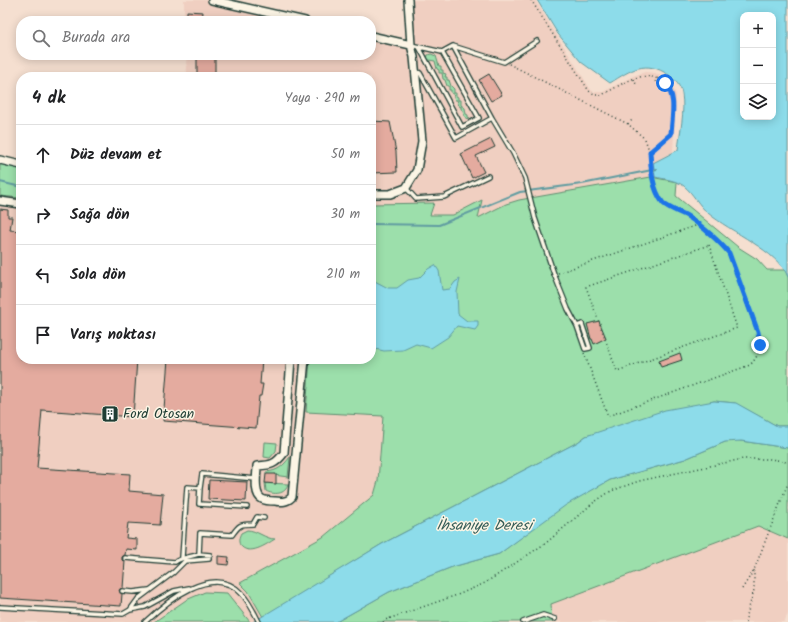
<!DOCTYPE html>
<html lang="tr">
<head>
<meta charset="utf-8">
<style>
	:root { --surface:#fff; --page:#f2f2f2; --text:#202124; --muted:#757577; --line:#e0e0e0 }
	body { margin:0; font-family:Kalam,sans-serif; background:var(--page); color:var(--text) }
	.controls { position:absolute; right:12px; top:12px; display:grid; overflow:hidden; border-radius:8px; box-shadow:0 2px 10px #0003 }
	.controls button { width:36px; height:36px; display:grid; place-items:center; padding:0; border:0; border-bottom:1px solid var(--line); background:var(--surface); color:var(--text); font:20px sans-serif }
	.stop { position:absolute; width:12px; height:12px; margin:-9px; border:3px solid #1a73e8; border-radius:50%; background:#fff }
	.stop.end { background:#1a73e8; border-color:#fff; box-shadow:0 1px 4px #0008 }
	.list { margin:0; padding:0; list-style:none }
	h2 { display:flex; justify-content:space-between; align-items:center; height:52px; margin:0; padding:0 16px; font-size:17px }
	h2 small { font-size:13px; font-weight:400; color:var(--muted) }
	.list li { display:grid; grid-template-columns:26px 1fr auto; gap:12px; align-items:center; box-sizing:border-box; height:60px; padding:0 16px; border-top:1px solid var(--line) }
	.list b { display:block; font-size:15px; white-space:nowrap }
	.list em { font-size:13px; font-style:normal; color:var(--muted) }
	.icon { flex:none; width:22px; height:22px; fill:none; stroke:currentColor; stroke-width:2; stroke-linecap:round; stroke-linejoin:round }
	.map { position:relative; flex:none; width:788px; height:622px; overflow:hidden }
	.search { position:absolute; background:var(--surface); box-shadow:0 2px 10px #0003; left:16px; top:16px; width:360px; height:44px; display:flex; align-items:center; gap:10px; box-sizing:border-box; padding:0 14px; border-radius:16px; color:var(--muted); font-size:15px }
	.panel { position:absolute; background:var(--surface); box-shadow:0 2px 10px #0003; left:16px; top:72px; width:360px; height:292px; border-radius:16px }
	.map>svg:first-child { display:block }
</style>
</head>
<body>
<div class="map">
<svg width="788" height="622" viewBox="0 0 788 622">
	<rect width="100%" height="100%" fill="#f5dfd0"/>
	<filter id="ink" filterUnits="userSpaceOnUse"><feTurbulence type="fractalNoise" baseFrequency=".025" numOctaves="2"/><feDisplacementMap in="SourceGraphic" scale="8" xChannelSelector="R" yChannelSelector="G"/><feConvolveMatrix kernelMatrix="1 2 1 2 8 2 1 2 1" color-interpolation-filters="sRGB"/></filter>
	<g filter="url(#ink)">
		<path fill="#f0cfc1" d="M184 0H212L305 21H184Z
			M409 0H535L591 90 594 92H603L633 76 645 72 655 73 665 78 672 86 676 95 673 153 653 163 655 177 677 182 676 196 738 247 757 259 732 440 788 448V614L784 622H0V167L21 173V359H371V77H187L186 55H371V36L411 45Z"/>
		<path fill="#9cdfab" stroke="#5e8e70" d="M431 54 436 56 439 66H441V70H443V73L446 74 445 77H447V80H449L451 86 454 89V93H456V96L458 97V100H461V105L465 108 466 114 468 115V117L470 118 468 119 464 116 463 110 461 109V107L459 106 457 100H455L453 94 451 93V90H449V86H447L445 80 443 79 442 73H439V70L437 69 435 61 429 60 427 58 428 55Z
			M0 164 21 169V198L0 196Z
			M651 177 677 182 676 196 738 247 757 259 767 270H785L788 277V426H777L735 403 714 401 586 436 578 442 382 544 263 617 248 591 240 583 323 537 374 495 378 481 383 416 306 412 310 359H371V204L434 203 430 215H453L482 200 478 218 506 204 519 200Z
			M732 440 741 441 788 448V539L758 526 551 604 552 621 553 622H336L389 592 452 567 499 554 566 504 610 480 685 459 725 442Z
			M265 442 277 443 276 451 270 458 264 457Z
			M290 457 288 477 266 474V472C278 471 283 466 290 457Z
			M265 483 288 484C286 495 273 495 266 491Z
			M247 530C257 530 265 539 275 539 267 544 249 557 240 545 238 541 239 537 241 533Z
			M205 592 227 593 250 622H154L186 600Z"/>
		<path fill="#8ddcea" stroke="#619ca1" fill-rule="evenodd" d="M537 0H788V277C778 251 730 232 708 213 699 206 693 193 684 186 676 180 664 179 655 177L654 170 655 169H654L653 163 678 150C680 132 685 112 682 94 681 86 675 80 669 75 645 59 631 70 610 83L581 62 558 34ZM743 15H773V117H743Z
			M435 265 439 271 442 290 450 289 455 282 460 279 457 292 458 314 467 321H478V326L475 330 457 326 448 337 431 348 416 344 403 350 384 351 371 348V279L388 288H397L408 280 419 278 428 269Z
			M714 401 736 403 777 426H788V448L741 441 725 442 685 459 610 480 566 505 499 554 452 567 389 592 336 622H253L382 544 578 442 586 436 665 410Z"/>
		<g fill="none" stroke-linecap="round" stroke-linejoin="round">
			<path stroke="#619ca1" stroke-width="2" d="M0 182 21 187
				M371 224 439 225 520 192 582 184 657 169"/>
		</g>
		<path fill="#e4ab9f" stroke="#1f3d34" d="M187 11 203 12 202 21H187Z
			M197 55H215V77H197Z
			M489 74 502 95 491 101 479 80Z
			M371 121 390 122 396 152 397 172 371 173Z
			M491 139 495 147 476 156 484 172 472 178 461 154Z
			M0 209 8 210V217H12L10 230 21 231V359H137L133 417 42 410 37 468 130 474 129 491 163 494 160 525 128 523 126 538 137 539V550L126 549 125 555 122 557V560L125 561 123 588 120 589 119 591 122 594 121 606 0 598Z
			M599 321 606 338 594 344 592 339H591L587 324Z
			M680 353 682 360 661 367 659 361Z
			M168 359H262L260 384H263L261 396H259L256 428 163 421Z
			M266 474H276V484L265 483Z
			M209 480 247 482 246 501 208 499Z
			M218 556 229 557 228 565 218 564Z"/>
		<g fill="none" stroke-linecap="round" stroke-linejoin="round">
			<g stroke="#1f3d34" stroke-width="6">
				<path id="lane" d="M411 45 442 52 479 118 462 127 419 47
					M442 52 453 46 504 62 537 41
					M416 71 420 73 456 138 492 118 453 46
					M492 118 513 153 525 178 535 218 554 274 568 309 577 326 585 349 590 348 582 324 577 326
					M406 188 416 199 444 197 488 176
					M200 488 202 474 256 479
					M210 555 199 554 200 533 232 535C239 525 240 524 253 524L257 517 264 518
					M182 557 187 487 200 488 199 504 247 507
					M125 558 175 562C184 556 189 558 199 554
					M122 591 133 592 149 590
					M0 607 123 614 130 610 145 607 174 591 189 588
					M130 610 138 599 174 572 185 561 209 559
					M145 622C166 602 213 563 241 593 249 601 254 612 259 622
					M523 622 543 615 555 619"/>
			</g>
			<g stroke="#1f3d34" stroke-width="10">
				<path id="street" d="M212 0 305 21
					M371 36 411 45
					M0 160 21 165
					M371 194H390L406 188 417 170 422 141 414 57 411 45 408 0
					M0 201 21 204
					M291 359 284 453C275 465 271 465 257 466 257 475 253 494 262 499 266 501 271 501 275 501 282 502 287 502 292 497L305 359"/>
			</g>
			<path stroke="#1f3d34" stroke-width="1.5" stroke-dasharray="1 3" stroke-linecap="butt" d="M531 0 589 91 596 95H601C613 90 623 82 635 78 643 76 652 75 659 80 679 91 672 115 671 134L650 153C651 169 652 189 663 203 670 210 682 213 690 218 702 226 720 242 729 253L757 332C760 346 761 354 750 365L608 416 584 353
				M509 64 628 124 645 139 650 153
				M634 79 636 84
				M655 82 658 78
				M628 124 633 119
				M709 245 737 328 617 371 586 287Z
				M558 273 698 225
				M742 589 754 570 788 483
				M383 622 385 620 460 594 485 583 546 543 593 503 611 491 639 481 743 459H770L784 461 788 464
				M745 622 754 590V570"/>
			<use href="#lane" stroke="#fcf5e5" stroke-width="3.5"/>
			<use href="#street" stroke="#fcf5e5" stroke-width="7"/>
		</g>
	</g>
	<g fill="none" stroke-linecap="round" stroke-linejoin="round" filter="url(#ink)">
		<path stroke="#1a73e8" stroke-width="5" d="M665 83C677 97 672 116 671 134L650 152C651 169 652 189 663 203 670 210 682 212 690 218 702 226 720 242 729 253L758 332 760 345"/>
	</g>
	<defs>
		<g id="building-square" transform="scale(0.9)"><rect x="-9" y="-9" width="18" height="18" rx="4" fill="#1f3d34" stroke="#fcf5e5"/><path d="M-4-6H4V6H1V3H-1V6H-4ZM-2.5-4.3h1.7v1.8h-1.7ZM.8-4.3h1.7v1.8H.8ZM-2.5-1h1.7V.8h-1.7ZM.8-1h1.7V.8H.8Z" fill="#fff"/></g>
	</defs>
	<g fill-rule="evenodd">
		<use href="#building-square" x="110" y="414"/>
	</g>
	<g text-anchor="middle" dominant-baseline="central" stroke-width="3" stroke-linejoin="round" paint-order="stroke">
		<g font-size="14" fill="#1f3d34" stroke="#fcf5e5" text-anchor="start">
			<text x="123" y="414">Ford Otosan</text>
		</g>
		<g font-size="15" font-style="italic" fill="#355d58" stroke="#fcf5e5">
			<text x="484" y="526">İhsaniye Deresi</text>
		</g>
	</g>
</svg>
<div class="controls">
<button>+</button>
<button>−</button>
<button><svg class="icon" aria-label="layers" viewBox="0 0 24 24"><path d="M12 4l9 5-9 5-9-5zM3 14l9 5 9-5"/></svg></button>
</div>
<div class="stop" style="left:665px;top:83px"></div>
<div class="stop end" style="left:760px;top:345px"></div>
<div class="search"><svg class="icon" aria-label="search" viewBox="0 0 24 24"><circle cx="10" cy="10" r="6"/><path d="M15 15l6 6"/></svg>Burada ara</div>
<section class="panel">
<h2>4 dk<small>Yaya · 290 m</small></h2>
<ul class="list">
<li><svg class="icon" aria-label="ahead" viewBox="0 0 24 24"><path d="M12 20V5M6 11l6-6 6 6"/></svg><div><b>Düz devam et</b></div><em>50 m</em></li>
<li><svg class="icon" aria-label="right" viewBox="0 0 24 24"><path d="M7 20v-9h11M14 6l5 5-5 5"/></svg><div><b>Sağa dön</b></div><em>30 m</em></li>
<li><svg class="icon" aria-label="left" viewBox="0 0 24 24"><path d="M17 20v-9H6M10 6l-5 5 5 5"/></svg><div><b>Sola dön</b></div><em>210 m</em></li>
<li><svg class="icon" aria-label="arrive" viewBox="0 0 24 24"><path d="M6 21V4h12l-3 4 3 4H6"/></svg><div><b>Varış noktası</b></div></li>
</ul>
</section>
</div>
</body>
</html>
